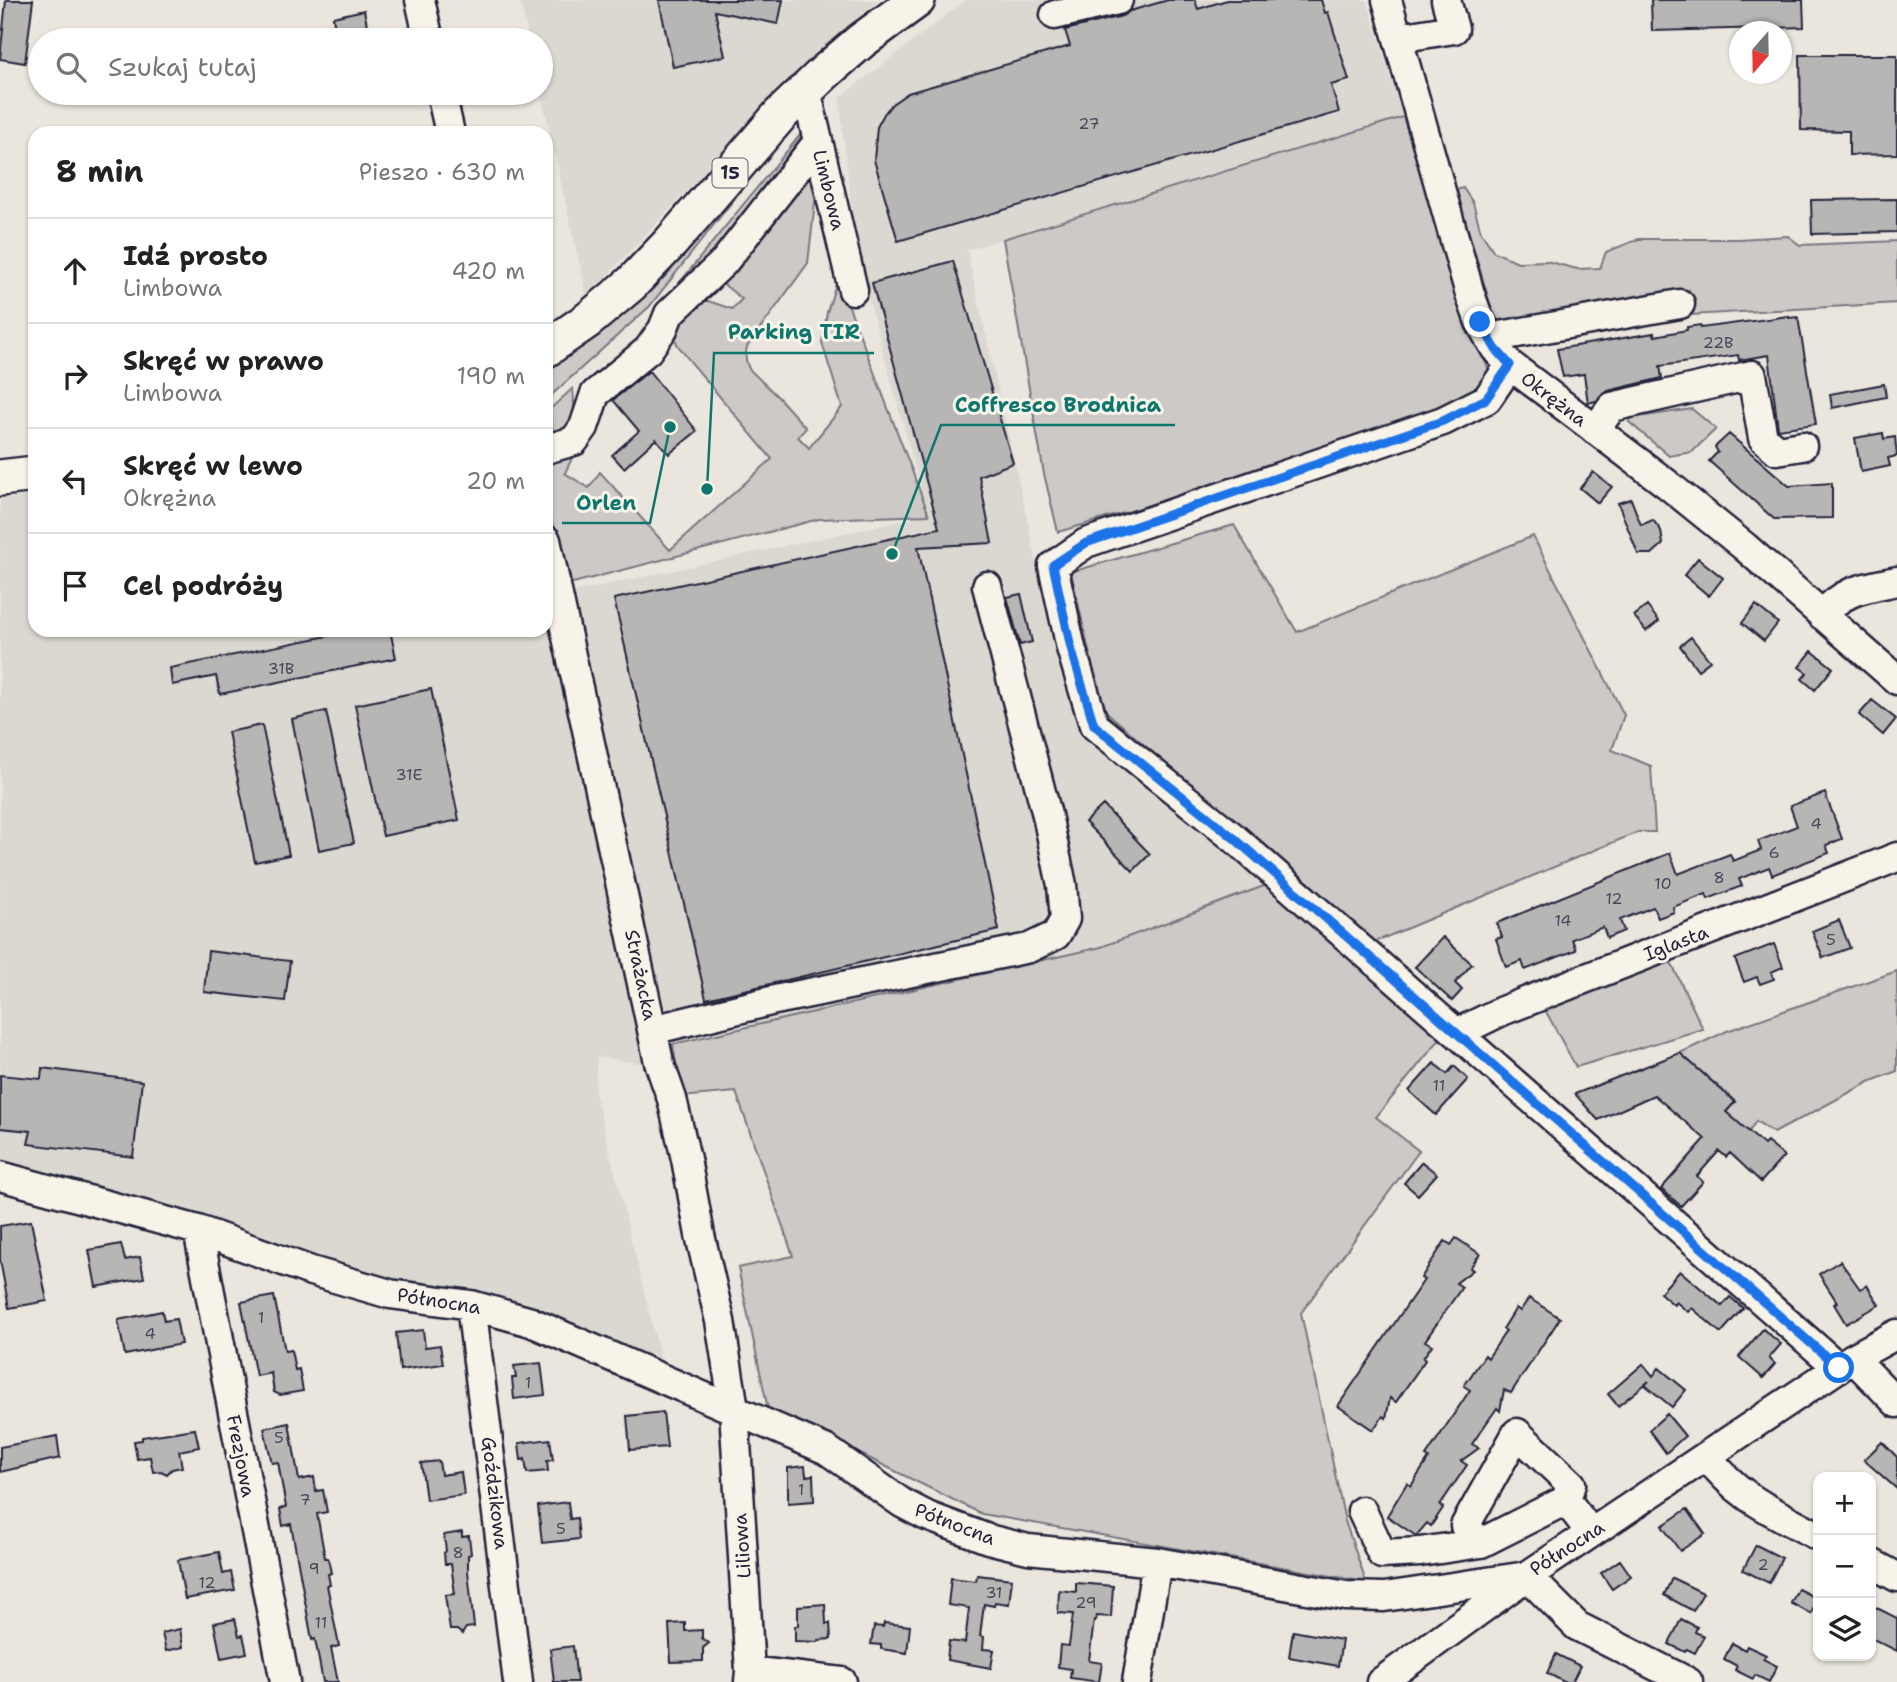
<!DOCTYPE html>
<html lang="pl">
<head>
<meta charset="utf-8">
<style>
	:root { --surface:#fff; --page:#f6f6f6; --text:#222; --muted:#767676; --line:#e0e0e0 }
	body { margin:0; font-family:"Shantell Sans",sans-serif; background:var(--page); color:var(--text) }
	.controls { position:absolute; right:21px; bottom:21px; display:grid; overflow:hidden; border-radius:14px; box-shadow:0 2px 5px #0004 }
	.controls button { width:63px; height:63px; display:grid; place-items:center; padding:0; border:0; border-bottom:2px solid var(--line); background:var(--surface); color:var(--text); font:35px sans-serif }
	.compass { position:absolute; left:1729px; top:21px; width:63px; height:63px; border-radius:50%; background:var(--surface); box-shadow:0 2px 5px #0004; rotate:200deg }
	.stop { position:absolute; width:21px; height:21px; margin:-16px; border:5px solid #1a73e8; border-radius:50%; background:#fff }
	.stop.end { background:#1a73e8; border-color:#fff; box-shadow:0 2px 7px #0008 }
	.list { margin:0; padding:0; list-style:none }
	h2 { display:flex; justify-content:space-between; align-items:center; height:91px; margin:0; padding:0 28px; font-size:30px }
	h2 small { font-size:23px; font-weight:400; color:var(--muted) }
	.list li { display:grid; grid-template-columns:46px 1fr auto; gap:21px; align-items:center; box-sizing:border-box; height:105px; padding:0 28px; border-top:2px solid var(--line) }
	.list b { display:block; font-size:26px; white-space:nowrap }
	.list p { margin:0; font-size:23px; white-space:nowrap; color:var(--muted) }
	.list em { font-size:23px; font-style:normal; color:var(--muted) }
	.icon { flex:none; width:38px; height:38px; fill:none; stroke:currentColor; stroke-width:2; stroke-linecap:round; stroke-linejoin:round }
	.map { position:relative; flex:none; width:1897px; height:1682px; overflow:hidden }
	.search { position:absolute; background:var(--surface); box-shadow:0 2px 5px #0004; left:28px; top:28px; width:525px; height:77px; display:flex; align-items:center; gap:18px; box-sizing:border-box; padding:0 24px; border-radius:38px; color:var(--muted); font-size:26px }
	.panel { position:absolute; background:var(--surface); box-shadow:0 2px 5px #0004; left:28px; top:126px; width:525px; height:511px; border-radius:21px }
	.map>svg:first-child { display:block }
</style>
</head>
<body>
<div class="map">
<svg width="1897" height="1682" viewBox="0 0 1897 1682">
	<rect width="100%" height="100%" fill="#eae6de"/>
	<filter id="ink" filterUnits="userSpaceOnUse"><feTurbulence type="fractalNoise" baseFrequency=".0143" numOctaves="2"/><feDisplacementMap in="SourceGraphic" scale="14" xChannelSelector="R" yChannelSelector="G"/><feConvolveMatrix kernelMatrix="1 2 1 2 8 2 1 2 1" color-interpolation-filters="sRGB"/></filter>
	<g filter="url(#ink)">
		<path fill="#dbd8d2" d="M520 0H879L780 87 686 192 587 297 541 93V40H529Z
			M966 0H1367L1403 117 967 250 1045 599 1077 720 1272 883 1101 947 673 1044 568 593 928 515 857 257 839 98Z
			M35 495V630H250L251 635 283 630H546V590L649 1056 643 1064 597 1057 595 1092 663 1369 518 1303 353 1276 0 1169V499Z"/>
		<path fill="#cdc9c6" stroke="#787680" stroke-width="2" d="M1403 117 1446 252 1453 291 1489 370 1474 392 1310 459 1058 532 1044 474 1003 239Z
			M795 122 649 307 546 400V366Z
			M804 130 805 136 714 257 663 303Z
			M810 175 815 180 817 185 808 263 747 347C745 355 745 360 749 369L779 398 806 428 798 437 809 448 842 407 822 343 827 312 838 278 929 515 819 519 569 584C563 561 537 484 547 464 551 456 566 456 572 458L565 473 589 488 600 472 670 550 772 459 689 360 677 344 673 330 698 301H708L732 309 742 299 722 283V279L805 176Z
			M1463 188 1473 203 1481 232 1494 252 1518 262 1546 261 1577 269 1600 268 1606 252 1639 239H1739L1788 236 1800 245 1897 241V303L1691 315 1689 290 1570 312 1498 320 1492 310 1456 190Z
			M573 388C575 413 577 422 554 437L549 410Z
			M1692 409 1716 429 1692 452 1669 456 1629 422 1632 418Z
			M1234 525 1297 632 1533 536 1624 715 1612 750 1651 766 1655 832H1638L1372 943 1102 708 1071 572Z
			M1272 883 1443 1035 1376 1117 1419 1151 1301 1313 1345 1521 1366 1582 982 1514 800 1424 769 1414 738 1268 793 1256 736 1092 681 1097 673 1044 1101 947Z
			M1669 958 1703 1029 1576 1067 1544 1008Z
			M1897 971V1071L1869 1082 1774 1133 1756 1121 1749 1132 1726 1112 1735 1101 1680 1053 1727 1031Z"/>
		<path fill="#b8b6b5" stroke="#22223b" stroke-width="2" d="M6 0H33L25 63 0 59Z
			M659 0H783L778 24 715 11 725 56 673 67Z
			M1168 0H1195L1198 9 1227 0H1321L1325 13 1328 12 1349 80 1331 85 1339 112 898 241 874 160 877 127 884 114 892 104 908 93 1070 46 1065 30 1122 16 1130 11Z
			M1651 0H1803L1804 27 1652 31Z
			M364 10 370 40H337L333 17Z
			M1800 55H1897V154L1849 155V131L1801 130Z
			M1897 199V232L1812 234 1811 200Z
			M953 261 1013 463 979 476 992 543 918 547 999 930 706 999 614 599 939 528 872 283Z
			M1789 316V318L1798 317 1816 424 1778 429 1769 355 1739 360 1738 355 1660 366 1662 378 1608 391 1596 401 1588 403 1584 374 1563 377 1557 349 1654 333 1655 336 1687 330V327L1700 325 1701 328Z
			M649 371 697 431 669 454 656 439 624 468 612 455 639 431 613 400Z
			M1884 384 1886 397 1832 408 1830 394Z
			M1883 433 1884 439 1895 437 1897 456 1888 458 1890 466 1861 472 1855 438Z
			M1729 434 1789 486 1832 483V518L1774 519 1709 461 1718 452 1715 447Z
			M1593 472 1612 487 1598 503 1580 488Z
			M1631 499 1641 525 1653 520 1661 531 1663 544 1652 554H1638L1618 503Z
			M1698 558 1723 578 1709 596 1684 575Z
			M1021 594 1032 642 1020 645 1007 597Z
			M1756 605 1778 623 1764 641 1742 623Z
			M1647 606 1659 621 1646 631 1634 616Z
			M357 630H390L396 658 220 694 216 676 172 685 170 668Z
			M1691 637 1710 661 1698 670 1680 646Z
			M1812 651 1833 668 1815 690 1802 679 1807 673 1799 667Z
			M431 689 459 820 383 836 355 705Z
			M1872 700 1896 719 1883 735 1859 715Z
			M326 711 354 843 319 850 292 719Z
			M262 725 289 855 255 862 228 732Z
			M1825 793 1842 839 1826 845 1829 853 1772 875 1769 867 1739 879 1742 886 1708 899 1706 894 1673 907 1674 912 1658 918 1653 907 1620 920 1624 931 1607 938 1603 927 1572 939 1576 950 1525 970 1522 961 1506 967 1496 939 1502 937 1497 923 1670 853 1678 874 1730 854 1733 861 1761 850 1758 841 1797 826 1790 806Z
			M1103 805 1150 854 1133 871 1085 822Z
			M1839 920 1850 948 1823 958 1812 931Z
			M1443 937 1472 964 1455 983 1462 990 1452 1001 1415 967Z
			M1774 944 1783 967 1771 972 1774 979 1760 984 1757 977 1744 982 1735 959Z
			M208 951 290 961 285 1001 204 992Z
			M1680 1053 1735 1102 1726 1112 1764 1145 1767 1142 1784 1156 1761 1182 1730 1153 1726 1157 1719 1151 1697 1176 1703 1182 1681 1206 1661 1189 1705 1139 1654 1095 1598 1120 1575 1094Z
			M1434 1063 1447 1074 1454 1066 1468 1079 1436 1115 1409 1091Z
			M42 1068 142 1081 133 1157 28 1144 31 1131 0 1128V1075L41 1079Z
			M1422 1162 1437 1174 1418 1195 1404 1183Z
			M31 1221 47 1301 9 1308 0 1260V1226Z
			M1456 1238 1480 1254 1470 1268 1473 1270 1456 1283 1462 1287 1425 1341 1432 1345 1423 1358 1425 1360 1396 1402 1390 1398 1386 1418 1383 1416 1373 1430 1338 1406 1424 1280 1421 1278 1445 1241 1451 1245Z
			M121 1244 125 1260 140 1257 144 1278 96 1287 89 1250Z
			M1840 1261 1860 1289 1867 1285 1879 1305 1846 1324 1834 1304 1837 1302 1819 1274Z
			M1680 1271 1722 1306 1730 1297 1743 1308 1721 1333 1692 1308 1688 1312 1676 1302 1674 1305 1660 1293Z
			M274 1296 285 1351 291 1350 295 1370 299 1369 303 1391 280 1395 274 1392 271 1373 256 1376 241 1302Z
			M1529 1298 1560 1318 1511 1393 1504 1390 1500 1411 1497 1408 1472 1444 1479 1448 1461 1461 1467 1465 1440 1505 1443 1508 1431 1526 1427 1523 1416 1536 1387 1516 1407 1483 1411 1486 1429 1458 1426 1456 1470 1390 1464 1386 1485 1355 1488 1358 1506 1331 1503 1329 1516 1308 1520 1311Z
			M162 1311 164 1321 176 1319 181 1344 125 1355 118 1320Z
			M1763 1329 1781 1344 1769 1358 1775 1364 1763 1378 1739 1357Z
			M423 1330 425 1347 440 1345 443 1364 400 1370 396 1333Z
			M541 1363 545 1395 514 1399 512 1378H516L514 1366Z
			M1643 1364 1653 1376 1659 1368 1686 1390 1672 1407 1645 1385 1649 1381 1618 1406 1608 1394Z
			M663 1412 667 1447 630 1450 627 1416Z
			M1667 1414 1685 1436 1666 1453 1649 1430Z
			M289 1423 299 1480 314 1477 316 1491 323 1490 327 1512 317 1514 325 1558H328L331 1573 328 1574 330 1585H327L339 1646 331 1648 338 1682H323L315 1639 312 1640 291 1524 283 1526 280 1509 286 1507 278 1462 272 1463 264 1428Z
			M195 1429 199 1447 179 1451 182 1467 172 1469 167 1474 161 1471 153 1472 150 1457 137 1459 134 1441 142 1440V1437Z
			M57 1436 60 1458 0 1472V1447Z
			M550 1439 553 1460 547 1461 548 1471 527 1473 525 1459 521 1460 519 1443Z
			M1882 1442 1897 1457V1489L1864 1460Z
			M439 1461 441 1475 461 1472 464 1495 426 1500 421 1463Z
			M805 1466 806 1476 813 1475 814 1501 788 1503V1468Z
			M568 1502 570 1519 577 1518 579 1539 542 1543 538 1506Z
			M1687 1509 1705 1534 1680 1551 1662 1526Z
			M462 1532V1537L469 1536 471 1554 468 1555V1571L474 1627 466 1628 462 1634 457 1630H450L445 1595 455 1594 451 1564H445L444 1553 446 1551 444 1535Z
			M1756 1545 1782 1558 1769 1583 1743 1570Z
			M219 1552 223 1574 231 1572 235 1590 185 1599 178 1560Z
			M1620 1560 1631 1576 1612 1589 1601 1573Z
			M977 1575 1012 1579 1009 1604 995 1602 994 1606 984 1604 980 1636 984 1637 983 1649 994 1650 991 1668 947 1660 949 1641 965 1643 969 1608 948 1605 951 1578 976 1581Z
			M1672 1578 1703 1593 1693 1611 1664 1595Z
			M1076 1583 1113 1586 1111 1617 1097 1616 1096 1620H1094L1089 1661 1102 1663 1099 1682 1070 1678 1071 1669 1058 1667 1060 1645 1069 1646 1073 1614 1058 1613 1059 1590 1076 1592Z
			M1798 1589 1818 1599 1811 1614 1791 1603Z
			M825 1604 826 1624 830 1623 831 1639 819 1640 817 1642 795 1641V1626H798V1606Z
			M1875 1607 1897 1618V1651L1871 1638V1616Z
			M235 1619 239 1636 243 1635 247 1653 221 1658 214 1623Z
			M1681 1619 1697 1627 1695 1632 1704 1636 1695 1653 1687 1649 1685 1652 1669 1644Z
			M685 1623V1631L702 1630V1638L709 1643 703 1648V1661L671 1662 669 1624Z
			M884 1623 910 1626 907 1653 881 1649V1645L871 1644 874 1626 883 1627Z
			M180 1629 183 1647 166 1651 162 1633Z
			M1293 1631 1342 1640 1338 1666 1289 1657Z
			M1732 1643 1745 1650 1747 1646 1766 1655 1763 1659 1777 1666 1769 1682 1755 1675 1753 1679 1735 1670 1737 1666 1724 1659Z
			M573 1646 577 1682H554L550 1649Z
			M1556 1654 1580 1666 1572 1682H1564L1547 1673Z"/>
		<g fill="none" stroke-linecap="round" stroke-linejoin="round">
			<g stroke="#22223b" stroke-width="33">
				<path id="minor" d="M420 0 429 40
					M1387 0 1470 294 1480 322 1495 348 1510 365 1667 484 1745 547 1897 680
					M1055 15 1118 0
					M1398 38 1454 29 1446 0
					M806 90 853 290
					M441 93 450 133
					M1489 338 1680 304
					M1510 365 1487 399 1443 421 1086 543 1053 566 1071 648 1094 725 1234 838 1839 1368
					M1595 430 1612 407 1752 375 1763 438 1777 450 1802 446
					M546 449 574 441 584 427 595 394 648 350 663 329 669 314 724 262 817 143
					M546 540 659 1062 672 1099 686 1159 700 1235 720 1321 734 1409 750 1671 749 1682
					M1822 615C1844 589 1865 588 1897 581
					M652 1030 775 1000 1029 948 1056 935 1065 919 1062 885 1047 815 987 586
					M1457 1033 1502 1011 1897 857
					M0 1176 198 1230 311 1271 390 1294 471 1305 531 1322 827 1450 902 1503 927 1516 988 1539 1028 1549 1157 1562 1346 1596 1384 1597 1527 1576 1853 1358 1897 1334
					M198 1230 285 1682
					M471 1305 518 1682
					M1853 1358 1897 1403
					M1707 1456C1738 1498 1774 1512 1818 1536
					M1362 1511 1382 1554 1420 1552 1481 1543 1566 1500 1591 1533
					M1481 1543 1465 1526 1517 1433 1571 1484 1566 1500
					M1871 1563 1897 1577
					M750 1671 842 1682
					M1137 1682 1157 1562
					M1381 1682 1527 1576 1577 1626 1688 1682"/>
			</g>
			<g stroke="#22223b" stroke-width="40">
				<path id="major" d="M546 349 588 320 631 284 671 242 780 115 825 72 861 41 917 0
					M0 478 35 474"/>
			</g>
			<use href="#minor" stroke="#f7f3e8" stroke-width="28"/>
			<use href="#major" stroke="#f7f3e8" stroke-width="35"/>
		</g>
	</g>
	<g fill="none" stroke-linecap="round" stroke-linejoin="round" filter="url(#ink)">
		<path stroke="#1a73e8" stroke-width="9" d="M1480 322 1495 348 1510 365 1486 399 1443 421 1086 543 1053 565 1071 648 1094 725 1234 838 1839 1368"/>
	</g>
	<g text-anchor="middle" dominant-baseline="central" stroke-width="6" stroke-linejoin="round" paint-order="stroke">
		<g font-size="16" fill="#48475a">
			<text x="1089" y="123">27</text>
			<text x="1718" y="342">22B</text>
			<text x="281" y="668">31B</text>
			<text x="409" y="774">31E</text>
			<text x="1816" y="823">4</text>
			<text x="1774" y="852">6</text>
			<text x="1719" y="877">8</text>
			<text x="1663" y="883">10</text>
			<text x="1614" y="898">12</text>
			<text x="1563" y="920">14</text>
			<text x="1831" y="939">5</text>
			<text x="1439" y="1085">11</text>
			<text x="261" y="1317">1</text>
			<text x="150" y="1333">4</text>
			<text x="528" y="1382">1</text>
			<text x="279" y="1437">5</text>
			<text x="801" y="1489">1</text>
			<text x="305" y="1499">7</text>
			<text x="561" y="1528">5</text>
			<text x="458" y="1552">8</text>
			<text x="1763" y="1564">2</text>
			<text x="314" y="1568">9</text>
			<text x="207" y="1582">12</text>
			<text x="994" y="1592">31</text>
			<text x="1086" y="1602">29</text>
			<text x="321" y="1622">11</text>
		</g>
		<rect fill="#f7f3e8" stroke="#62616f" stroke-width="2" x="712.5" y="158.5" width="35" height="29" rx="5"/>
		<g font-size="18" font-weight="bold" fill="#22223b">
			<text x="730" y="173">15</text>
		</g>
		<g font-size="19" fill="#22223b" stroke="#f7f3e8">
			<text transform="translate(829 190) rotate(76)">Limbowa</text>
			<text transform="translate(1554 399) rotate(37)">Okrężna</text>
			<text transform="translate(1676 943) rotate(-21)">Iglasta</text>
			<text transform="translate(641 975) rotate(78)">Strażacka</text>
			<text transform="translate(439 1301) rotate(9)">Północna</text>
			<text transform="translate(241 1456) rotate(79)">Frezjowa</text>
			<text transform="translate(495 1493) rotate(83)">Goździkowa</text>
			<text transform="translate(955 1524) rotate(21)">Północna</text>
			<text transform="translate(742 1546) rotate(-94)">Liliowa</text>
			<text transform="translate(1567 1548) rotate(-33)">Północna</text>
		</g>
	</g>
	<path fill="none" stroke="#0f766e" stroke-width="2.5" d="M707 489L714 353H874M892 554L941 425H1175M670 427L650 523H562"/>
	<g fill="#0f766e" stroke="#f7f3e8" stroke-width="2.5">
		<circle cx="707" cy="489" r="7"/>
		<circle cx="892" cy="554" r="7"/>
		<circle cx="670" cy="427" r="7"/>
	</g>
	<g font-size="21" text-anchor="middle" font-weight="bold" fill="#0f766e" stroke="#f7f3e8" stroke-width="6" stroke-linejoin="round" paint-order="stroke">
		<text x="794" y="339">Parking TIR</text>
		<text x="1058" y="412">Coffresco Brodnica</text>
		<text x="606" y="510">Orlen</text>
	</g>
</svg>
<div class="controls">
<button>+</button>
<button>−</button>
<button><svg class="icon" aria-label="layers" viewBox="0 0 24 24"><path d="M12 4l9 5-9 5-9-5zM3 14l9 5 9-5"/></svg></button>
</div>
<svg class="compass" viewBox="-18 -18 36 36"><path d="M0-13l5 13h-10z" fill="#e53935"/><path d="M0 13l5-13h-10z" fill="#767676"/></svg>
<div class="stop" style="left:1839px;top:1368px"></div>
<div class="stop end" style="left:1480px;top:322px"></div>
<div class="search"><svg class="icon" aria-label="search" viewBox="0 0 24 24"><circle cx="10" cy="10" r="6"/><path d="M15 15l6 6"/></svg>Szukaj tutaj</div>
<section class="panel">
<h2>8 min<small>Pieszo · 630 m</small></h2>
<ul class="list">
<li><svg class="icon" aria-label="ahead" viewBox="0 0 24 24"><path d="M12 20V5M6 11l6-6 6 6"/></svg><div><b>Idź prosto</b><p>Limbowa</p></div><em>420 m</em></li>
<li><svg class="icon" aria-label="right" viewBox="0 0 24 24"><path d="M7 20v-9h11M14 6l5 5-5 5"/></svg><div><b>Skręć w prawo</b><p>Limbowa</p></div><em>190 m</em></li>
<li><svg class="icon" aria-label="left" viewBox="0 0 24 24"><path d="M17 20v-9H6M10 6l-5 5 5 5"/></svg><div><b>Skręć w lewo</b><p>Okrężna</p></div><em>20 m</em></li>
<li><svg class="icon" aria-label="arrive" viewBox="0 0 24 24"><path d="M6 21V4h12l-3 4 3 4H6"/></svg><div><b>Cel podróży</b></div></li>
</ul>
</section>
</div>
</body>
</html>
